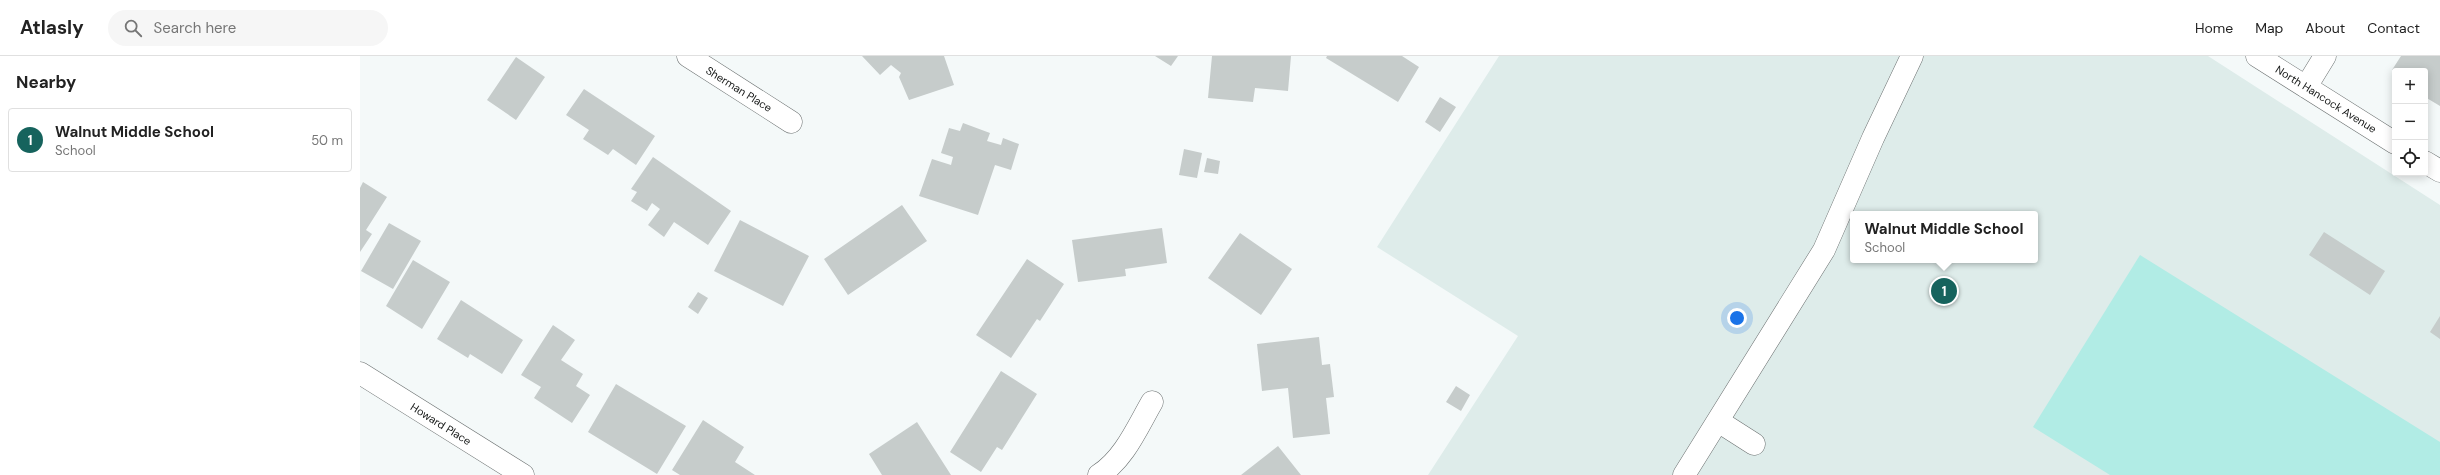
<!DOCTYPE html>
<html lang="en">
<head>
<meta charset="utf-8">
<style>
	:root { --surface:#fff; --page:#f6f6f6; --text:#222; --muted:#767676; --line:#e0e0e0; --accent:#16635d }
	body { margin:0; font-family:"DM Sans",sans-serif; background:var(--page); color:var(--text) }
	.controls { position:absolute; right:12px; top:12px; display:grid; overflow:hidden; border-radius:4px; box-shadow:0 2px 10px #0003 }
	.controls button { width:36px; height:36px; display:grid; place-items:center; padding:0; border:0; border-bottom:1px solid var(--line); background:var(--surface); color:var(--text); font:20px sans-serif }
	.you { position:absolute; left:1377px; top:262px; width:14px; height:14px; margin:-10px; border:3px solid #fff; border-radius:50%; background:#1a73e8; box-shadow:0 0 0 6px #1a73e833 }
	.badge { display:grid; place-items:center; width:26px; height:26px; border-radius:50%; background:var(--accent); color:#fff; font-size:13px; font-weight:700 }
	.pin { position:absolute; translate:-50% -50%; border:2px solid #fff; box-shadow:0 1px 4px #0006 }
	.popup { position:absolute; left:1490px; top:155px; width:188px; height:52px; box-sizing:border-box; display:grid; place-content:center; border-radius:4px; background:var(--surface); filter:drop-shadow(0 1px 3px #0005); font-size:13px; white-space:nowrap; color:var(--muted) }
	.popup b { font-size:15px; color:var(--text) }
	.popup::after { content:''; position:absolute; left:50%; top:100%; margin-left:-8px; border:8px solid transparent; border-top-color:var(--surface) }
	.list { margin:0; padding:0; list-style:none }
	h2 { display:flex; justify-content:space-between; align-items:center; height:52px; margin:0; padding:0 16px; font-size:17px }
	h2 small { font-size:13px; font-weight:400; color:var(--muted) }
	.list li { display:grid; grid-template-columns:26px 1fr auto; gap:12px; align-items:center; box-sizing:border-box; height:64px; margin:0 8px 8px; padding:0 8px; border:1px solid var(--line); border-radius:4px }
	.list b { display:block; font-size:15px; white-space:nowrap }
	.list p { margin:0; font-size:13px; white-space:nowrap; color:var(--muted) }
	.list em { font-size:13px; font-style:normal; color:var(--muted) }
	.icon { flex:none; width:22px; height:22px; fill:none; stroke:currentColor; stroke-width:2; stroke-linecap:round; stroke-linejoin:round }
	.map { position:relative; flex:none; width:2080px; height:419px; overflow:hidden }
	header { display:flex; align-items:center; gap:24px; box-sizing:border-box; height:56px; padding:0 20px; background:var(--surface); border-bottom:1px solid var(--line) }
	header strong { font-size:19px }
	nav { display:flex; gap:22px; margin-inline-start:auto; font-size:14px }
	.search { width:280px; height:36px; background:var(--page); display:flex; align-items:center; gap:10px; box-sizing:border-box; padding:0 14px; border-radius:22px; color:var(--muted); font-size:15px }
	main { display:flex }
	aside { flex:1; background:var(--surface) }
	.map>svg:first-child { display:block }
</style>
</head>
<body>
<header>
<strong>Atlasly</strong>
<div class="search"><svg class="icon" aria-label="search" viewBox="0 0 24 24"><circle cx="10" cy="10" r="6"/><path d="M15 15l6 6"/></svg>Search here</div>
<nav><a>Home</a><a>Map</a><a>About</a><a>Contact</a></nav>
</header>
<main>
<aside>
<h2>Nearby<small></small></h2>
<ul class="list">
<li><span class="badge">1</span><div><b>Walnut Middle School</b><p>School</p></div><em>50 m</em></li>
</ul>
</aside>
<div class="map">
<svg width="2080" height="419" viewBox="0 0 2080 419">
	<rect width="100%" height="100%" fill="#f4f9f9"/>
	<path fill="#deecea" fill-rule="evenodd" d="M1139 0H1848L2080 149V419H1068L1158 280 1017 191ZM1493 158H1675V204H1493Z"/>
	<path fill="#b1ece5" d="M1780 199 2080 386V419H1750L1673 371Z"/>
	<path fill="#c6cccb" d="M502 0H584L594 29 549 44 539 21 541 17 531 9 520 19Z
		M795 0H818L811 10Z
		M852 0H931L928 35 895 32 893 46 848 42Z
		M967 0H1042L1059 11 1038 46 966 2Z
		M2041 0H2080V50L2065 41V15L2032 14Z
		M156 1 185 21 156 64 127 44Z
		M224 33 295 80 276 109 253 93 248 99 223 83 229 74 206 59Z
		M1080 41 1096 51 1080 76 1065 66Z
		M603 67 630 77 627 85 641 89 643 82 659 88 651 114 635 109 618 159 559 140 572 103 591 109 593 101 581 97 589 72 600 75Z
		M824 93 842 97 837 122 819 119Z
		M293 101 371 155 348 189 314 166 304 181 288 169 300 153 292 147 287 155 271 145 277 136 271 133Z
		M847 102 860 105 858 118 844 116Z
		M3 126 27 141 6 174 12 178 0 196V132Z
		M542 149 567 185 488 239 464 203Z
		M380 164 449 200 423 250 354 215Z
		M29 167 61 185 33 233 1 215Z
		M802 172 807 207 765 213 766 220 718 226 712 184Z
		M1964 176 2025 215 2010 239 1949 199Z
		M880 177 932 213 901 259 848 222Z
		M667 203 704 228 680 265 677 263 651 302 616 279Z
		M53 204 90 226 62 273 26 250Z
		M338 236 348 242 338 258 328 251Z
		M101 244 163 284 142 318 110 298 108 302 77 283Z
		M2080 260V283L2070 276Z
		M193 269 215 284 201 304 223 318 216 330 230 339 212 367 174 342 181 331 161 319Z
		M959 281 962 309 970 308 974 341 966 342 970 378 933 382 928 332 902 335 897 288Z
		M641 315 677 338 642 394 637 391 621 416 590 396Z
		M256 328 326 370 297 418 228 376Z
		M1096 330 1110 339 1101 355 1086 346Z
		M343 364 384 391 375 406 395 419H320L312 414Z
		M557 366 591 419H522L509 398Z
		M918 390 941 419H881Z"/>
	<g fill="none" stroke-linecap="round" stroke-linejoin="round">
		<g stroke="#6b7070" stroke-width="23">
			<path id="minor" d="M328 0 431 66
				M1897 0 2035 87
				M1946 31 1965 0
				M2065 106 2080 115
				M0 317 163 419
				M1358 365 1394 388
				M739 419C764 403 777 372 792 346
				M1324 419 1464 194 1513 82 1552 0"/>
		</g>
		<use href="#minor" stroke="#fff" stroke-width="22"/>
	</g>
	<g text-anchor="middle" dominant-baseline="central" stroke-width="3.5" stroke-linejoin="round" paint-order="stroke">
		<g font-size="11" fill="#121413" stroke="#fff">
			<text transform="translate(379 33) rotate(32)">Sherman Place</text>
			<text transform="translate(1966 43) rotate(32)">North Hancock Avenue</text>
			<text transform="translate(81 368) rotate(32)">Howard Place</text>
		</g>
	</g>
</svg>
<div class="controls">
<button>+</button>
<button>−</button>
<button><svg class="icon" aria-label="locate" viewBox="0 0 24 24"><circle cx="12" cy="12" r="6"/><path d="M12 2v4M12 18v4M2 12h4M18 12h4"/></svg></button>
</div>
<div class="you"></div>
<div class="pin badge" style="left:1584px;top:235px">1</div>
<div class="popup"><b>Walnut Middle School</b>School</div>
</div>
</main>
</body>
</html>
